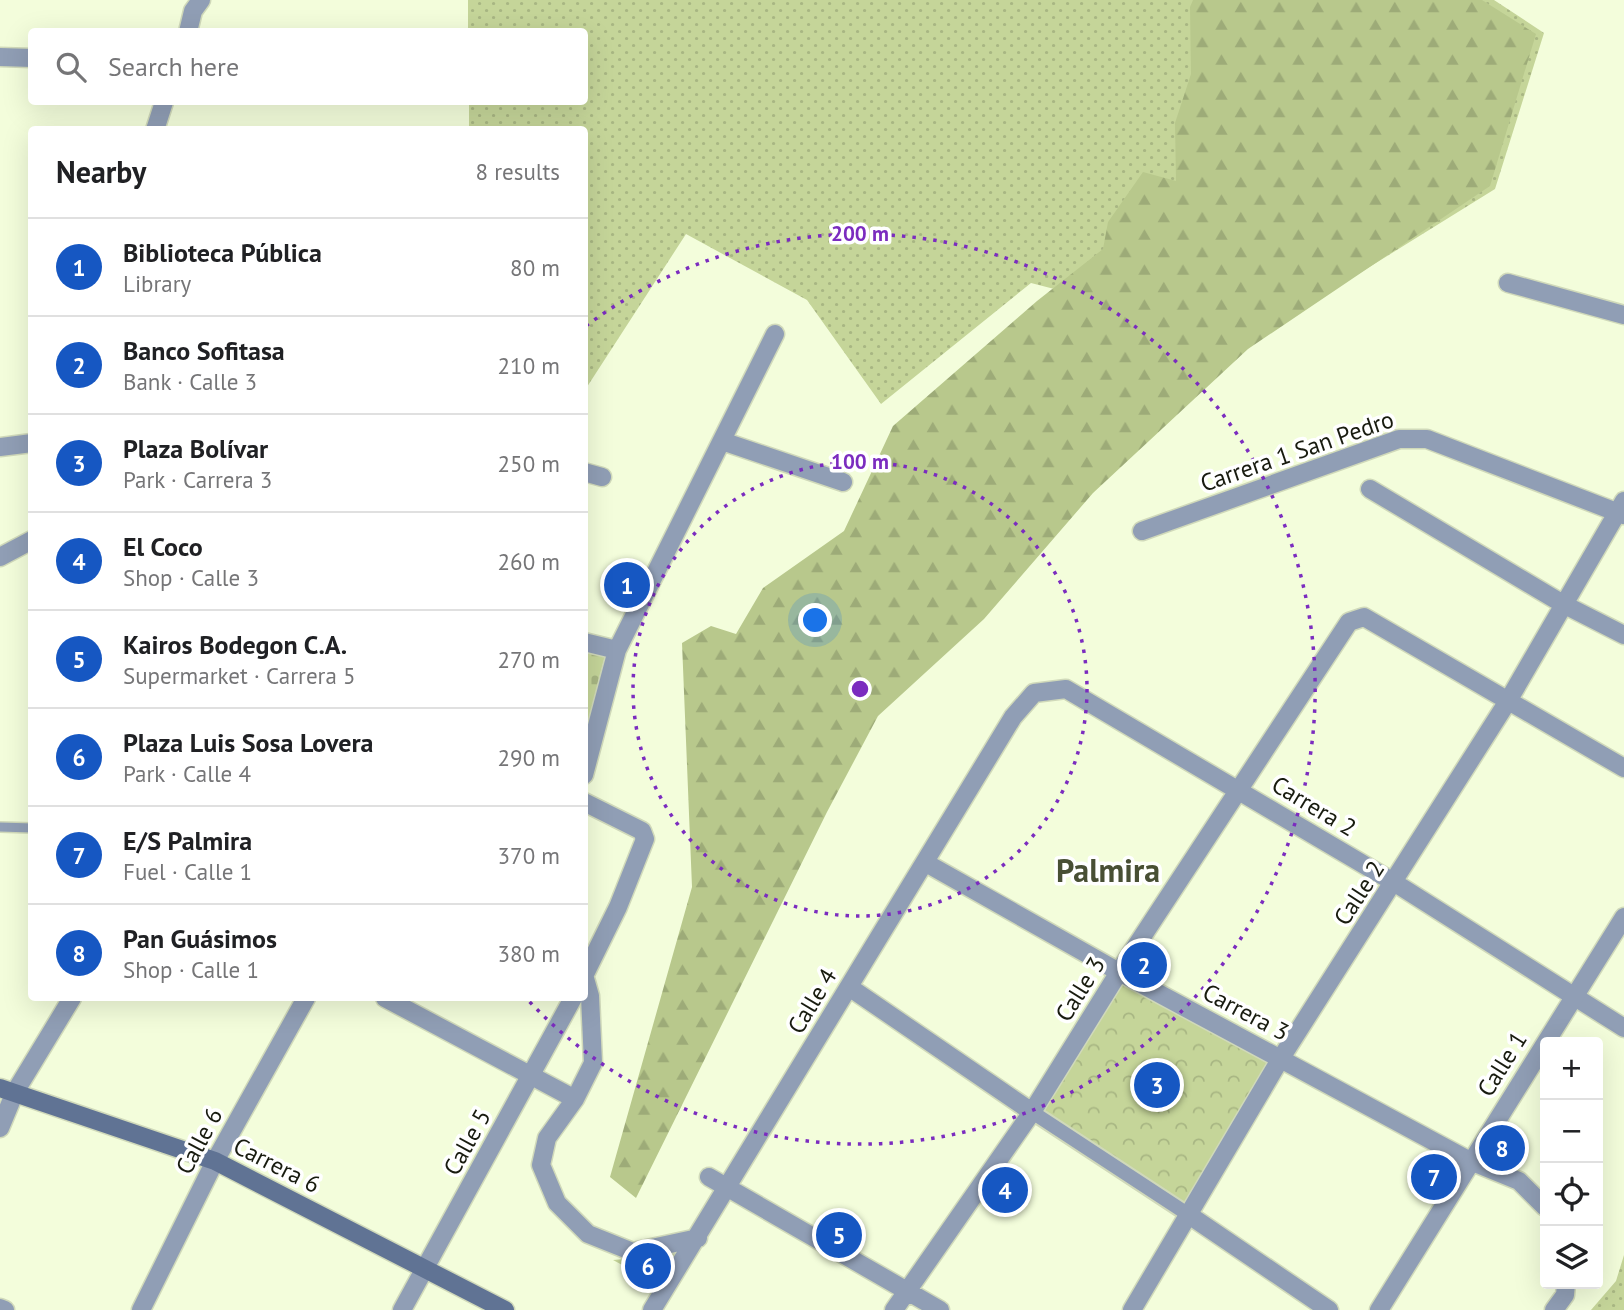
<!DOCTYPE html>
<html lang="en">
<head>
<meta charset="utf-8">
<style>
	:root { --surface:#fff; --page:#f6f6f6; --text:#202124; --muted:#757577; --line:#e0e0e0; --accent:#1657c2 }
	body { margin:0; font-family:"PT Sans",sans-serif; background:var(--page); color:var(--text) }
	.controls { position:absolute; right:21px; bottom:21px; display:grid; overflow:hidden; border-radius:7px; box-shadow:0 7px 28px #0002 }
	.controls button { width:63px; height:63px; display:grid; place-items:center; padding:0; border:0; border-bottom:2px solid var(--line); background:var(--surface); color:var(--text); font:35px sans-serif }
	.you { position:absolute; left:816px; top:621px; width:24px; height:24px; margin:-18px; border:5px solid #fff; border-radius:50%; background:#1a73e8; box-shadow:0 0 0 10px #1a73e833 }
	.badge { display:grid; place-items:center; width:46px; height:46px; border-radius:50%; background:var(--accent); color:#fff; font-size:23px; font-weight:700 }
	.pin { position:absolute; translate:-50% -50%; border:4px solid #fff; box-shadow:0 2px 7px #0006 }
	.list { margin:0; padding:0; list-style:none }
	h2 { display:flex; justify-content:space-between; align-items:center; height:91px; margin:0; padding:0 28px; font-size:30px }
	h2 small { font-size:23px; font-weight:400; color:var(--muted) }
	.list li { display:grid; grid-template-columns:46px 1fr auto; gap:21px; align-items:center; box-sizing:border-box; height:98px; padding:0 28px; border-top:2px solid var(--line) }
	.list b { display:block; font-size:26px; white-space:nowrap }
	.list p { margin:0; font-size:23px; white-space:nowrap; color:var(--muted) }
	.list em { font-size:23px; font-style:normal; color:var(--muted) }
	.icon { flex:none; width:38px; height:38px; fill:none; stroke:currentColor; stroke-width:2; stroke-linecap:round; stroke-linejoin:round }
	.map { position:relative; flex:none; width:1624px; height:1310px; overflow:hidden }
	.search { position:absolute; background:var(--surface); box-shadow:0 7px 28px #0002; left:28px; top:28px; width:560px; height:77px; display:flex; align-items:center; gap:18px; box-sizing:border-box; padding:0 24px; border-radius:7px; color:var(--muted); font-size:26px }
	.panel { position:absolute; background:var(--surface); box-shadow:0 7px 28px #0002; left:28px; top:126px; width:560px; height:875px; border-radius:7px }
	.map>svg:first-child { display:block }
</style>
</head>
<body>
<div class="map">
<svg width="1624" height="1310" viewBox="0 0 1624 1310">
	<defs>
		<pattern id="grass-dots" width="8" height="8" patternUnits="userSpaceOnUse" patternTransform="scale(1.75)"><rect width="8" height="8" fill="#c5d599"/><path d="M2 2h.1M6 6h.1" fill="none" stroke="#a8b683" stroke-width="1.8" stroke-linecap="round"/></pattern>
		<pattern id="forest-firs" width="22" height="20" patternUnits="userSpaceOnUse" patternTransform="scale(1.75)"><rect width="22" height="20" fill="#b8c88c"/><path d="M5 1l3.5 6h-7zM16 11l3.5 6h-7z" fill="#9dab78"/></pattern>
		<pattern id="cemetery-stones" width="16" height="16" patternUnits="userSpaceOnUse" patternTransform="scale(1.75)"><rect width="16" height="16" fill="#c5d599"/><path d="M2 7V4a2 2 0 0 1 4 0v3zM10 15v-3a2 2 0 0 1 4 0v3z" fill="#a8b683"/></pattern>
		<pattern id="park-crowns" width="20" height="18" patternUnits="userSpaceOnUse" patternTransform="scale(1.75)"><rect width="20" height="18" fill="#c5d599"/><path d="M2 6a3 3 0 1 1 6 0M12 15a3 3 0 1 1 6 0" fill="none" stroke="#a8b683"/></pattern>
	</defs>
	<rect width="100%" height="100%" fill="#f3fddb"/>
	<path fill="url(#grass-dots)" d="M468 0H1494L1544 33 1495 189 1252 340 1031 283 881 404 807 300 686 234 585 390 584 130 469 129V102H584V32L468 31Z
		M1624 1255V1310H1591L1616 1281Z"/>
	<path fill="url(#forest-firs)" d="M1193 0H1482L1536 34 1490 186 1248 349 1093 493 984 619 878 716 827 812 636 1198 610 1177 692 887 682 643 711 626 736 634 763 588 844 531 893 426 1037 301 1103 249 1108 222 1143 172 1176 181 1175 123 1191 74 1190 7Z"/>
	<path fill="url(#cemetery-stones)" d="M585 647 606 652 585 733Z"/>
	<path fill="url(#park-crowns)" d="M1119 972 1281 1058 1189 1215 1032 1112Z
		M683 1248 659 1285 613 1260 650 1257Z"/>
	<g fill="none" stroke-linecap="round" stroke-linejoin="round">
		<g stroke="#d0d9ba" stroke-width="12">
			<path id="service" d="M0 827 32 828"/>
		</g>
		<g stroke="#d0d9ba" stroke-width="18">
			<path id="pedestrian" d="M1032 1112 1189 1215"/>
		</g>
		<g stroke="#d0d9ba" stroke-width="21">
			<path id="minor" d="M188 32 193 11 201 0
				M0 57 32 58
				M155 130 164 102
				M1508 283 1624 315
				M722 441 843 482
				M0 447 32 443
				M584 472 602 477
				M1370 489 1563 604 1624 635
				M1142 531 1399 439H1427L1624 515
				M0 557 32 540
				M584 642 617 650
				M584 775 617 650 775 334
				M584 802 642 831 645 839 618 907 584 976
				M926 863 1119 972 1470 1161 1519 1181 1545 1207
				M584 975 590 996 593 1063 575 1099 547 1138 541 1165 557 1203 588 1234 633 1252 698 1238
				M849 987 1032 1112
				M385 998 575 1099
				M0 1128 15 1092 72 998
				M709 1177 940 1310
				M1189 1215 1329 1310
				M0 1308 5 1310
				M141 1310 215 1161 306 998
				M402 1310 573 998
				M652 1310 1013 717 1034 693 1066 689 1395 883 1624 1028
				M894 1310 1032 1112 1119 972 1349 622 1364 617 1624 768
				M1132 1310 1281 1058 1508 701 1624 501
				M1554 1310 1565 1295 1566 1284"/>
		</g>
		<g stroke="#d0d9ba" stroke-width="21">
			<path id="tertiary" d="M1379 1310 1624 917"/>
		</g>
		<g stroke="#d0d9ba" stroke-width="21">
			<path id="secondary" d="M0 1088 215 1161 505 1310"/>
		</g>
		<use href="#service" stroke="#909eb5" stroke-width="9"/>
		<use href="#pedestrian" stroke="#909eb5" stroke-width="14"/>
		<use href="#minor" stroke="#909eb5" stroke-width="18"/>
		<use href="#tertiary" stroke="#909eb5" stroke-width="18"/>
		<use href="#secondary" stroke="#607394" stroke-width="18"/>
	</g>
	<g fill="none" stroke="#7b2cbf" stroke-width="3.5" stroke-dasharray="3.5 7">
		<circle cx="860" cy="689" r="227"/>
		<path d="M586 326A455 455 0 1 1 527 999"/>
	</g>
	<g text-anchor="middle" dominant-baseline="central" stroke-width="7" stroke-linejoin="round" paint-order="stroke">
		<g font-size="24" fill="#181b0f" stroke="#fff">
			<text transform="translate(1297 451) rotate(-19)">Carrera 1 San Pedro</text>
			<text transform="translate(1314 806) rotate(31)">Carrera 2</text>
			<text transform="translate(1359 893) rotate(-57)">Calle 2</text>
			<text transform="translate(1080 989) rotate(-58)">Calle 3</text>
			<text transform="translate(812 1001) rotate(-59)">Calle 4</text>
			<text transform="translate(1246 1012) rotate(28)">Carrera 3</text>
			<text transform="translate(1502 1064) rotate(-58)">Calle 1</text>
			<text transform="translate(199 1141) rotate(-62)">Calle 6</text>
			<text transform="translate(467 1142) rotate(-61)">Calle 5</text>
			<text transform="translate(277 1165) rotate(27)">Carrera 6</text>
		</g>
		<g font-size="32" font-weight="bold" fill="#484f34" stroke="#fff">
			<text x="1108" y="870">Palmira</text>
		</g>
	</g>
	<circle cx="860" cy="689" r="10" fill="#7b2cbf" stroke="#fff" stroke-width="3.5"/>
	<g font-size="21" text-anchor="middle" font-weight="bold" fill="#7b2cbf" stroke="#fff" stroke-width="7" stroke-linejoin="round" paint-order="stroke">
		<text x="860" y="241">200 m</text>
		<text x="860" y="469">100 m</text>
	</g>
</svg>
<div class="controls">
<button>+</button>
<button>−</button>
<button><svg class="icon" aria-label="locate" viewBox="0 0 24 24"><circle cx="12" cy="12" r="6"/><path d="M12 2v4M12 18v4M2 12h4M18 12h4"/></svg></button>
<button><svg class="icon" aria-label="layers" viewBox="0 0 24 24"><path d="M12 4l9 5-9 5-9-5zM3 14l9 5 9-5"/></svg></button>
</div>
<div class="you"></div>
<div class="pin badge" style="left:627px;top:585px">1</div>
<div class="pin badge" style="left:1144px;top:965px">2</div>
<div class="pin badge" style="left:1157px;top:1085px">3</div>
<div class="pin badge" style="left:1005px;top:1190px">4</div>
<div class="pin badge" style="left:839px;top:1235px">5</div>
<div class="pin badge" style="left:648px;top:1266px">6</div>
<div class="pin badge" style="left:1434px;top:1177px">7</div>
<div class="pin badge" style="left:1502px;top:1148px">8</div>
<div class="search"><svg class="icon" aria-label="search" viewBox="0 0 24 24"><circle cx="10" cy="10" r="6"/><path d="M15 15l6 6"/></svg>Search here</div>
<section class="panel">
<h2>Nearby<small>8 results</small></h2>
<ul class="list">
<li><span class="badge">1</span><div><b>Biblioteca Pública</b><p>Library</p></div><em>80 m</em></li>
<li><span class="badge">2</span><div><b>Banco Sofitasa</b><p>Bank · Calle 3</p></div><em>210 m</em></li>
<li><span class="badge">3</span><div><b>Plaza Bolívar</b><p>Park · Carrera 3</p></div><em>250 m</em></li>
<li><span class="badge">4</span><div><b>El Coco</b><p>Shop · Calle 3</p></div><em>260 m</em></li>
<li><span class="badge">5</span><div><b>Kairos Bodegon C.A.</b><p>Supermarket · Carrera 5</p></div><em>270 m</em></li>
<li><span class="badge">6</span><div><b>Plaza Luis Sosa Lovera</b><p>Park · Calle 4</p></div><em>290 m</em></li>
<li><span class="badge">7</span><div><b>E/S Palmira</b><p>Fuel · Calle 1</p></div><em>370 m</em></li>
<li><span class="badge">8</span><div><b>Pan Guásimos</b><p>Shop · Calle 1</p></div><em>380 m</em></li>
</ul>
</section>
</div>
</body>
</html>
